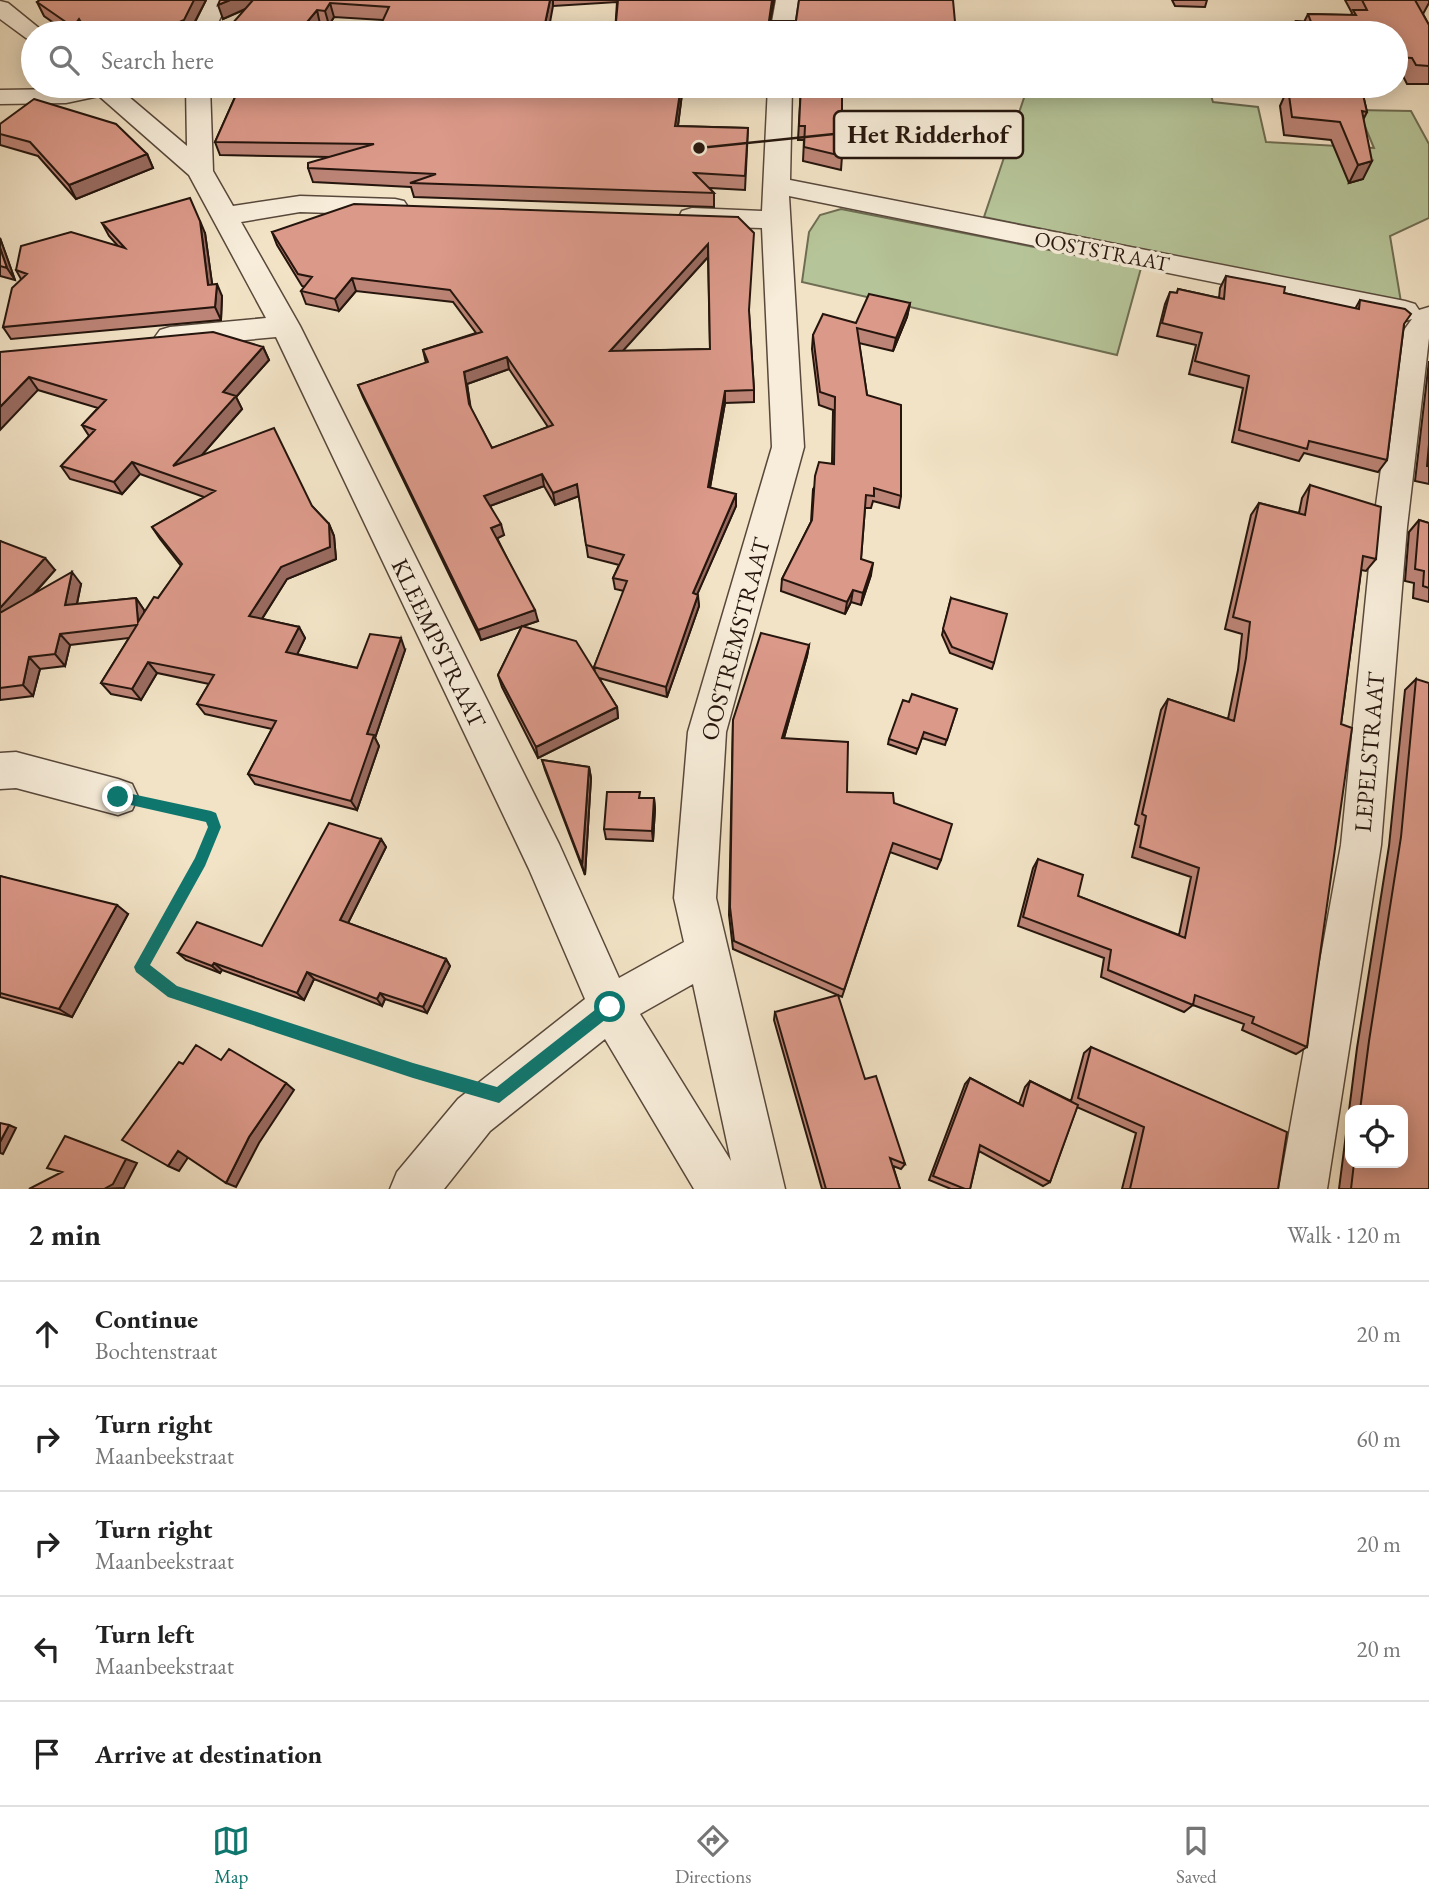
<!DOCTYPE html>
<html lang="en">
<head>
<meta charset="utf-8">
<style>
	:root { --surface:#fff; --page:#f6f6f6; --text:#222; --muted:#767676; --line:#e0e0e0; --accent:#0f766e }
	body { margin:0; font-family:"EB Garamond",serif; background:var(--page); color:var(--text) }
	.controls { position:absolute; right:21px; bottom:21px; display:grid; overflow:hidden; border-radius:14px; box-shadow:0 4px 18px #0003 }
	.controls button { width:63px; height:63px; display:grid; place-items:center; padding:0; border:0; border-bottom:2px solid var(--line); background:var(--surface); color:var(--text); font:35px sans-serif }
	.stop { position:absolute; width:21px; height:21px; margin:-16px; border:5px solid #0f766e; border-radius:50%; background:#fff }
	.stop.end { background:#0f766e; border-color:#fff; box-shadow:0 2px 7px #0008 }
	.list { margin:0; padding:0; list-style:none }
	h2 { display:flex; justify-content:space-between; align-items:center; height:91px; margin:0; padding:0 28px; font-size:30px }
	h2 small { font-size:23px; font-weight:400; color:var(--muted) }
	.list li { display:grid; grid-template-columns:46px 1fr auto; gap:21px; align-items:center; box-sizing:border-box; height:105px; padding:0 28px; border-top:2px solid var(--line) }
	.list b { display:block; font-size:26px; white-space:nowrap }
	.list p { margin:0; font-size:23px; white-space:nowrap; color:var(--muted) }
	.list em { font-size:23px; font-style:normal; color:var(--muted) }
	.icon { flex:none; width:38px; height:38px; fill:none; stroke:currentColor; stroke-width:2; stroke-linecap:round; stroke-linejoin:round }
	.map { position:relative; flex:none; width:1429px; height:1189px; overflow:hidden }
	.search { position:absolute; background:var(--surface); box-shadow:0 4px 18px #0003; left:21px; right:21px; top:21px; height:77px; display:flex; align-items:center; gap:18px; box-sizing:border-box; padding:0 24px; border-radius:38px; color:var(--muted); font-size:26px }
	.sheet { height:616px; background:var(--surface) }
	nav { display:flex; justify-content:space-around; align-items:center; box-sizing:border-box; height:98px; border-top:2px solid var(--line); background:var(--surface); font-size:19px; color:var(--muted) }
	nav a { display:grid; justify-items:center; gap:4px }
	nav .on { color:var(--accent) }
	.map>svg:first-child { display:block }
</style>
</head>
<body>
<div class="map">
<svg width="1429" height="1189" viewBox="0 0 1429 1189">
	<rect width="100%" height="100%" fill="#f2e3c6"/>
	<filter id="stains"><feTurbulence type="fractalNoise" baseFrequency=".00286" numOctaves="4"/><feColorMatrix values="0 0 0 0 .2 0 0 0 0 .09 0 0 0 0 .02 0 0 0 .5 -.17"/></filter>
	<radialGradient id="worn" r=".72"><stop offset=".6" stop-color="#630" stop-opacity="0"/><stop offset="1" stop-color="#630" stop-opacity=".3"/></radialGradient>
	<path fill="#b6c599" stroke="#6e6d53" stroke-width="2" d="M1028 86H1208L1213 102 1258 107 1266 142 1374 148 1358 110 1411 111 1429 144V218L1390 236 1401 302 984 217Z
		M841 209 1141 268 1117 355 802 282 809 232 820 215Z"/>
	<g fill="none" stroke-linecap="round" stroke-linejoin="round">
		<g stroke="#58483b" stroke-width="3">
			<path id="minor" d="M207 0H229L213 33H191Z
				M776 0H798L793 33H770Z
				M0 1 8 3 45 33H33V40L26 38 0 19Z
				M80 86H125L122 91 187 146 186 86H210L213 171 233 206 300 196 395 199 404 201 408 207 404 213 395 215 300 212 241 222 300 326 559 844 619 978 684 942 674 898 688 732 772 447 762 228 692 226 682 223 679 217 682 211 692 208 762 211 768 86H792L790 180 1405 301 1415 304 1419 310 1429 307V338L1407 527 1381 845 1327 1189H1279L1341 845 1373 527 1399 337 1412 319 1405 321 789 196 804 447 726 732 716 898 785 1189H694L605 1039 490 1131 444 1189H390L397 1172 458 1099 585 999 529 869 276 337 170 347 160 344 155 337 160 330 170 327 266 318 189 175 99 96 66 103 0 104V90L66 89ZM693 984 731 1161 640 1014Z
				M16 752 118 779 132 784 138 797 132 810 118 815 16 788 0 789V753Z"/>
		</g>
		<path stroke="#25150d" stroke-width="5" stroke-dasharray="6 4.5" stroke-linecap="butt" d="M152 804 211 817 214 827 200 862 141 967 173 992 451 1082"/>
		<use href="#minor" fill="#f7edda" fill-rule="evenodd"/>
	</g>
	<path fill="#bc8476" stroke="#25150d" stroke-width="2" fill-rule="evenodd" d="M40 0H206L189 33H68L44 16 37 2Z
		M220 0H774L770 21 956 33H615L617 2 553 6 383 20 334 17 329 25 320 24 246 9 223 19Z
		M1172 0H1207L1205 7 1175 6Z
		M1345 0H1429V3L1423 14 1429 25V84H1407L1403 76H1396V33H1291L1296 21 1304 22 1308 14 1351 15 1352 13Z
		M240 86H683L678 126 748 128 745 190 709 188 714 193V207L414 197 411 187 313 182 308 168 328 157 220 155 215 142Z
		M801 86 842 156 841 170 803 161 804 140H798Z
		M1308 86H1361L1367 112 1363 120V179L1349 183 1331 140 1284 135 1280 106 1288 88 1309 90Z
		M0 124 147 154 153 168 76 199 38 156 0 145Z
		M738 217 749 313 754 390V402L725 403 710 487 736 506 697 594 699 606 667 697 599 678 617 707 618 718 538 758 502 687 498 675 522 626 481 640 363 397 358 385 426 363 423 350 476 333 453 302 356 291 339 311 306 304 301 291 305 287 302 286 277 245 272 232ZM708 257 710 349 622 351ZM509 369 548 427 492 448 470 407 467 384ZM544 486 555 505 579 496 588 557 619 565 613 578 615 589 624 591 594 667 595 672 523 626 538 621 497 538 504 535 490 506Z
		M102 223 205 233 212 284 222 296 221 320 11 339 3 327 21 279 16 270 118 246 109 236Z
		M0 238 15 280 0 276Z
		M1226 276 1284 293 1355 309 1360 300 1404 325 1387 460 1378 472 1304 453 1299 461 1232 442 1243 388 1189 374 1196 345 1157 336 1165 304 1170 292 1177 293 1178 289 1219 298 1220 288Z
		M910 303 907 317 893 351 859 343 867 395 901 496 899 508 873 501 871 508H865L861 559 871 575 861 605 851 602 845 614 781 591 782 579 811 522 813 489 832 463 833 410 819 405 812 349 813 335 856 323Z
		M263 347 269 360 236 397 242 409 201 456 312 506 329 524 334 536 336 559 287 579 262 619 299 627 305 638 297 654 357 668 405 650 375 738 379 746 357 810 255 784 248 774 272 729 205 714 197 704 209 684 157 673 141 700 111 694 101 683 129 638 70 645 65 666 40 669 33 696 0 700V541L55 570 34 594 81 584 77 604 136 598 144 610 145 612 158 598 181 566 160 539 152 527 204 497 140 474 122 494 70 479 61 466 89 436 82 425 98 408 38 390 0 352Z
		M1429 361V484L1415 481Z
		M1310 485 1376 559 1366 571 1361 570 1341 724 1307 1047 1296 1054 1242 1030 1244 1024 1193 1005 1184 1012 1101 977 1104 958 1018 926 1033 868 1038 859 1078 896 1179 935 1191 877 1132 857 1139 826 1135 824 1161 710 1168 699 1228 719 1238 670 1242 634 1225 629 1251 515 1259 503 1299 513 1302 498Z
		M1419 520 1429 523V602L1413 598 1414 583 1405 581 1409 532Z
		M951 598 994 663 992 669 950 653 942 635Z
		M809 645 807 656 784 738 847 792 894 803 941 860 937 869 890 852 842 997 733 949 729 915 733 720Z
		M1416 679 1429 1189H1339L1357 1048 1389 846 1405 690ZM1350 1110H1403V1163H1350Z
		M909 702 957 709 945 745 922 738 916 754 888 744 889 739Z
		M542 760 589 767 591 778 585 875 545 770Z
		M641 798H654L655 809 653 841 606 839 604 829Z
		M381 839 386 847 348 923 446 959 450 966 427 1013 385 999 382 1006 314 979 304 1000 222 970 220 973 186 960 178 953 262 946Z
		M0 876 128 914 72 1017 0 997Z
		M775 1012 865 1079 905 1164 901 1169 893 1166 900 1189H822L774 1020Z
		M1091 1047 1278 1189H1122L1136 1133 1077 1107 1050 1182 1043 1186 979 1151 970 1189H951L929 1180 965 1084 970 1078 1019 1104 1025 1087 1030 1081 1071 1101 1084 1053Z"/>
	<path fill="#996b60" stroke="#25150d" stroke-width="2" d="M194 0H206L189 33H155Z
		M230 0H265L223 19 218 5Z
		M550 0H553V6L548 33H543Z
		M772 0H774L768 33 769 21Z
		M330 3 334 17 329 25 325 11Z
		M317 10 320 24 313 33H298Z
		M79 19 85 33H76L73 27Z
		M681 86H683L676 140 675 126Z
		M147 154 153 168 76 199 69 185Z
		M1372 161 1363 179 1349 183 1358 165Z
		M200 221 205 233 214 297 208 285Z
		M0 238 15 280 7 268 0 248Z
		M708 244V257L611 364 610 351Z
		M352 278 356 291 339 311 335 299Z
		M217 284 222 296 221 320 215 307Z
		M910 303 907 317 893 351 896 338Z
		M263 347 269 360 236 397 242 409 181 479 173 466 223 392Z
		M507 357 509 369 467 384 472 416 464 372Z
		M29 377 38 390 0 430V407Z
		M725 391V403L708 499V487Z
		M132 462 140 474 122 494 114 482Z
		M542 474 544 486 487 507 484 496Z
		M577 484 579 496 555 505 553 493Z
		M736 494V506L693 604V593Z
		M329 524 334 536 336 559 287 579 256 628 249 616 281 567Z
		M501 524 504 535 494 540 491 528Z
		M45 558 55 570 2 629 0 627V608Z
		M873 563 871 575 861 605 863 593Z
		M72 572 81 584 74 617 65 605Z
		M853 590 851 602 845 614 847 602Z
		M698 595 699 606 667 697 666 687Z
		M136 598 144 610 147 634 138 622Z
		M535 610 538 621 481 640 478 630Z
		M299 627 305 638 293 663 286 652Z
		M60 634 70 645 65 666 55 654Z
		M401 638 405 650 375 738 379 746 357 810 351 801 367 734Z
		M809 645 807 656 781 748 782 738Z
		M29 657 40 669 33 696 23 685Z
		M148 662 157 673 141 700 132 689Z
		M617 707 618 718 538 758 536 747Z
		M589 767 591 778 585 875 582 865Z
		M654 798 655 809 653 841 652 831Z
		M381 839 386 847 346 927 340 920Z
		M117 905 128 914 72 1017 59 1009Z
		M446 959 450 966 427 1013 423 1007Z
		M214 963 222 970 220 973 212 966Z
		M307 972 314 979 304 1000 297 993Z
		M380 993 385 999 382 1006 377 999Z
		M286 1083 294 1090 259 1143 236 1187 226 1183 249 1137Z
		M9 1125 16 1128 3 1154 0 1153V1142Z
		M178 1151 189 1156 179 1171 168 1166Z
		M126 1159 137 1163 124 1188 104 1189Z"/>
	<path fill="#db9989" stroke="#25150d" stroke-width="2" fill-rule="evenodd" d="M40 0H194L184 20 155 33H88L79 19 73 27 37 2Z
		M220 0H230L218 5Z
		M253 0H550L543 33H377L389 7 330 3 325 11 317 10 298 33H224Z
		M618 0H772L769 21H796L799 0H953L956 33H615Z
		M1362 0H1415L1429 25V66L1416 65 1412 58 1396 57V33H1301L1296 21 1311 22 1308 14 1356 15 1353 10H1367Z
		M240 86H681L675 126 748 128 745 176 694 173 714 193 410 183 436 174 308 168V163L374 144 215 142Z
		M801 86H842V156L804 147 805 126H799Z
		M1324 86H1361L1367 112 1362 111 1372 161 1358 165 1340 122 1292 117 1288 88 1327 92Z
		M34 99 116 124 147 154 69 185 30 142 0 134V124Z
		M190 198 200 221 208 285 217 284 215 307 3 327 12 288 27 274 16 270 21 246 71 232 125 248 102 223Z
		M354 204 738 217 754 233 749 310 754 390 725 391 708 487 736 494 693 593 698 595 666 687 594 667 627 581 613 578 624 555 586 545 577 484 553 493 542 474 484 496 501 524 491 528 535 610 478 630 358 385 428 362 423 350 482 332 450 290 352 278 335 299 301 291 312 277 298 274 272 232ZM708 244 710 349 610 351ZM507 357 553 425 492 448 469 404 464 372Z
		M0 248 7 268 0 266Z
		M1226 276 1285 287 1284 293 1359 309 1360 300 1405 309 1411 314 1404 324 1387 460 1309 441 1307 449 1239 430 1249 376 1195 361 1202 333 1162 323 1170 292 1177 293 1178 289 1224 299Z
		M869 294 910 303 896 338 857 328 867 395 901 405V496L874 488V496L866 495 861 559 873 563 863 593 853 590 847 602 782 579 812 520 815 476 819 462 834 464 835 397 820 392 813 335 823 314 856 323Z
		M213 332 263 347 223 392 236 396 173 466 274 428 312 506 329 524 330 547 281 567 249 616 299 627 286 652 357 668 370 634 401 638 367 734 374 735 351 801 248 774 276 721 197 704 214 675 148 662 132 689 101 683 137 625 60 634 55 654 29 657 23 685 0 688V613L72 572 65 605 136 598 138 622 154 597 158 598 182 564 152 527 215 491 132 462 114 482 61 466 95 430 82 425 106 400 29 377 0 407V352Z
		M1429 444V466H1427Z
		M1310 485 1381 507 1376 559 1363 556 1341 724 1352 728 1307 1047 1252 1023 1254 1017 1195 995 1193 1005 1108 970 1111 950 1023 917 1038 859 1083 875 1078 896 1185 938 1199 868 1140 847 1146 816 1142 814 1168 699 1234 721 1246 658 1250 622 1233 617 1259 503 1305 515Z
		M1419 520 1429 523V588L1423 586 1424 571 1415 569Z
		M0 541 45 558 0 608Z
		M951 598 1007 614 994 663 952 647 943 629Z
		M522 626 576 641 617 707 536 747 498 675Z
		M761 633 809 645 782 738 848 742 847 792 893 793 894 803 952 824 941 860 893 843 844 990 734 941 730 907 733 720Z
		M1416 679 1429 683V1189H1351L1354 1163H1403V1110H1360L1369 1041 1401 837Z
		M912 694 957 709 947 740 924 732 918 749 889 739 903 700 909 702Z
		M542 760 589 767 582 865Z
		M607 792H640L639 798H654L652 831 604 829Z
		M329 823 381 839 340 920 446 959 423 1007 380 993 377 999 307 972 297 993 214 963 212 966 178 953 197 922 262 946Z
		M0 876 117 905 59 1009 0 993Z
		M838 995 865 1079 876 1076 905 1164 890 1158 900 1189H826L775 1012Z
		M196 1045 221 1060 229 1049 286 1083 249 1137 226 1183 178 1151 168 1166 122 1140 179 1062 183 1064Z
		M1091 1047 1287 1132 1278 1189H1130L1144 1127 1078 1098Z
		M970 1078 1023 1106 1030 1081 1078 1105 1050 1182 980 1145 970 1189H965L933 1176Z
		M0 1123 9 1125 0 1142Z
		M65 1136 126 1159 113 1184 104 1189H29L62 1172 47 1168Z"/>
	<path fill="#0f766e" d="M118 791 211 811 216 813 221 827 205 866 150 965 177 986 413 1063 497 1087 605 1002H615V1012L499 1103 413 1078 168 997 136 972 134 967 195 858 208 827 206 822 113 801V793Z"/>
	<g text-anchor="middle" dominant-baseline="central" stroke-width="7" stroke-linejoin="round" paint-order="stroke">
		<g font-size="21" fill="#25150d" stroke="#f7edda">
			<text transform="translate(1102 251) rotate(11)">OOSTSTRAAT</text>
		</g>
		<g font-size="24" fill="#25150d" stroke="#f7edda">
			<text transform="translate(735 639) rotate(-75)">OOSTREMSTRAAT</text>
			<text transform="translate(439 643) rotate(64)">KLEEMPSTRAAT</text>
			<text transform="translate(1369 752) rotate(-85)">LEPELSTRAAT</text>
		</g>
	</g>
	<path fill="none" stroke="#25150d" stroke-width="2.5" d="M699 148L834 134"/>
	<circle fill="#25150d" stroke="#f7edda" stroke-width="2.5" cx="699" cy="148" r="7"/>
	<rect fill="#f7edda" stroke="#25150d" stroke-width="2.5" x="834" y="111" width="189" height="47" rx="7"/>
	<g font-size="26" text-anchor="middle" font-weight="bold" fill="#25150d">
		<text x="928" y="143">Het Ridderhof</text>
	</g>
	<rect width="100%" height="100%" filter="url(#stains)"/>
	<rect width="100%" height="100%" fill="url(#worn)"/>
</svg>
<div class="controls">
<button><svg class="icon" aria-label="locate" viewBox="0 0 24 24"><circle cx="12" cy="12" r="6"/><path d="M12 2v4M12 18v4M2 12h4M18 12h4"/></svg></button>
</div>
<div class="stop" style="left:610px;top:1007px"></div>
<div class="stop end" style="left:118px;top:797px"></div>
<div class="search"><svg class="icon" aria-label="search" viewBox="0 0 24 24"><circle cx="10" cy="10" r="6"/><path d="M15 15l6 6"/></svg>Search here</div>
</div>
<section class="sheet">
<h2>2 min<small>Walk · 120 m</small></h2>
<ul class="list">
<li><svg class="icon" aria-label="ahead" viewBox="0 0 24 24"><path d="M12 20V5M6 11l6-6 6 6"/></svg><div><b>Continue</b><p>Bochtenstraat</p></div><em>20 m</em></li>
<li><svg class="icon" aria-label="right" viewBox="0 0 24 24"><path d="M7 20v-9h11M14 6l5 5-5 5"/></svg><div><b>Turn right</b><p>Maanbeekstraat</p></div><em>60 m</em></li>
<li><svg class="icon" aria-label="right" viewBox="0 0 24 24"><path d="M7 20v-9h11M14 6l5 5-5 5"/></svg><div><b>Turn right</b><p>Maanbeekstraat</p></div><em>20 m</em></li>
<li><svg class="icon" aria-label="left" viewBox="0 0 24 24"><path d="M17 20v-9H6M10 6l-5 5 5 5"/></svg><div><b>Turn left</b><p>Maanbeekstraat</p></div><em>20 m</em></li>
<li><svg class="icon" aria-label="arrive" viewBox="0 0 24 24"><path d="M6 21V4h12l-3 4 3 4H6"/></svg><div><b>Arrive at destination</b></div></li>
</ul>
</section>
<nav>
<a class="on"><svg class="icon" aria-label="map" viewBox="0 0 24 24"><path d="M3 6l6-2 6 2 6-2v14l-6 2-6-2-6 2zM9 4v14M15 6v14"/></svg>Map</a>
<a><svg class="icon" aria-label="directions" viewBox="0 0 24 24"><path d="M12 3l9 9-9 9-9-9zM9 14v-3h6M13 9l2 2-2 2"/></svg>Directions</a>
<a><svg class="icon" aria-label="saved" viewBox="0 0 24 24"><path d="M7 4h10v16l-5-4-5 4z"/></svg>Saved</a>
</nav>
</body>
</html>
